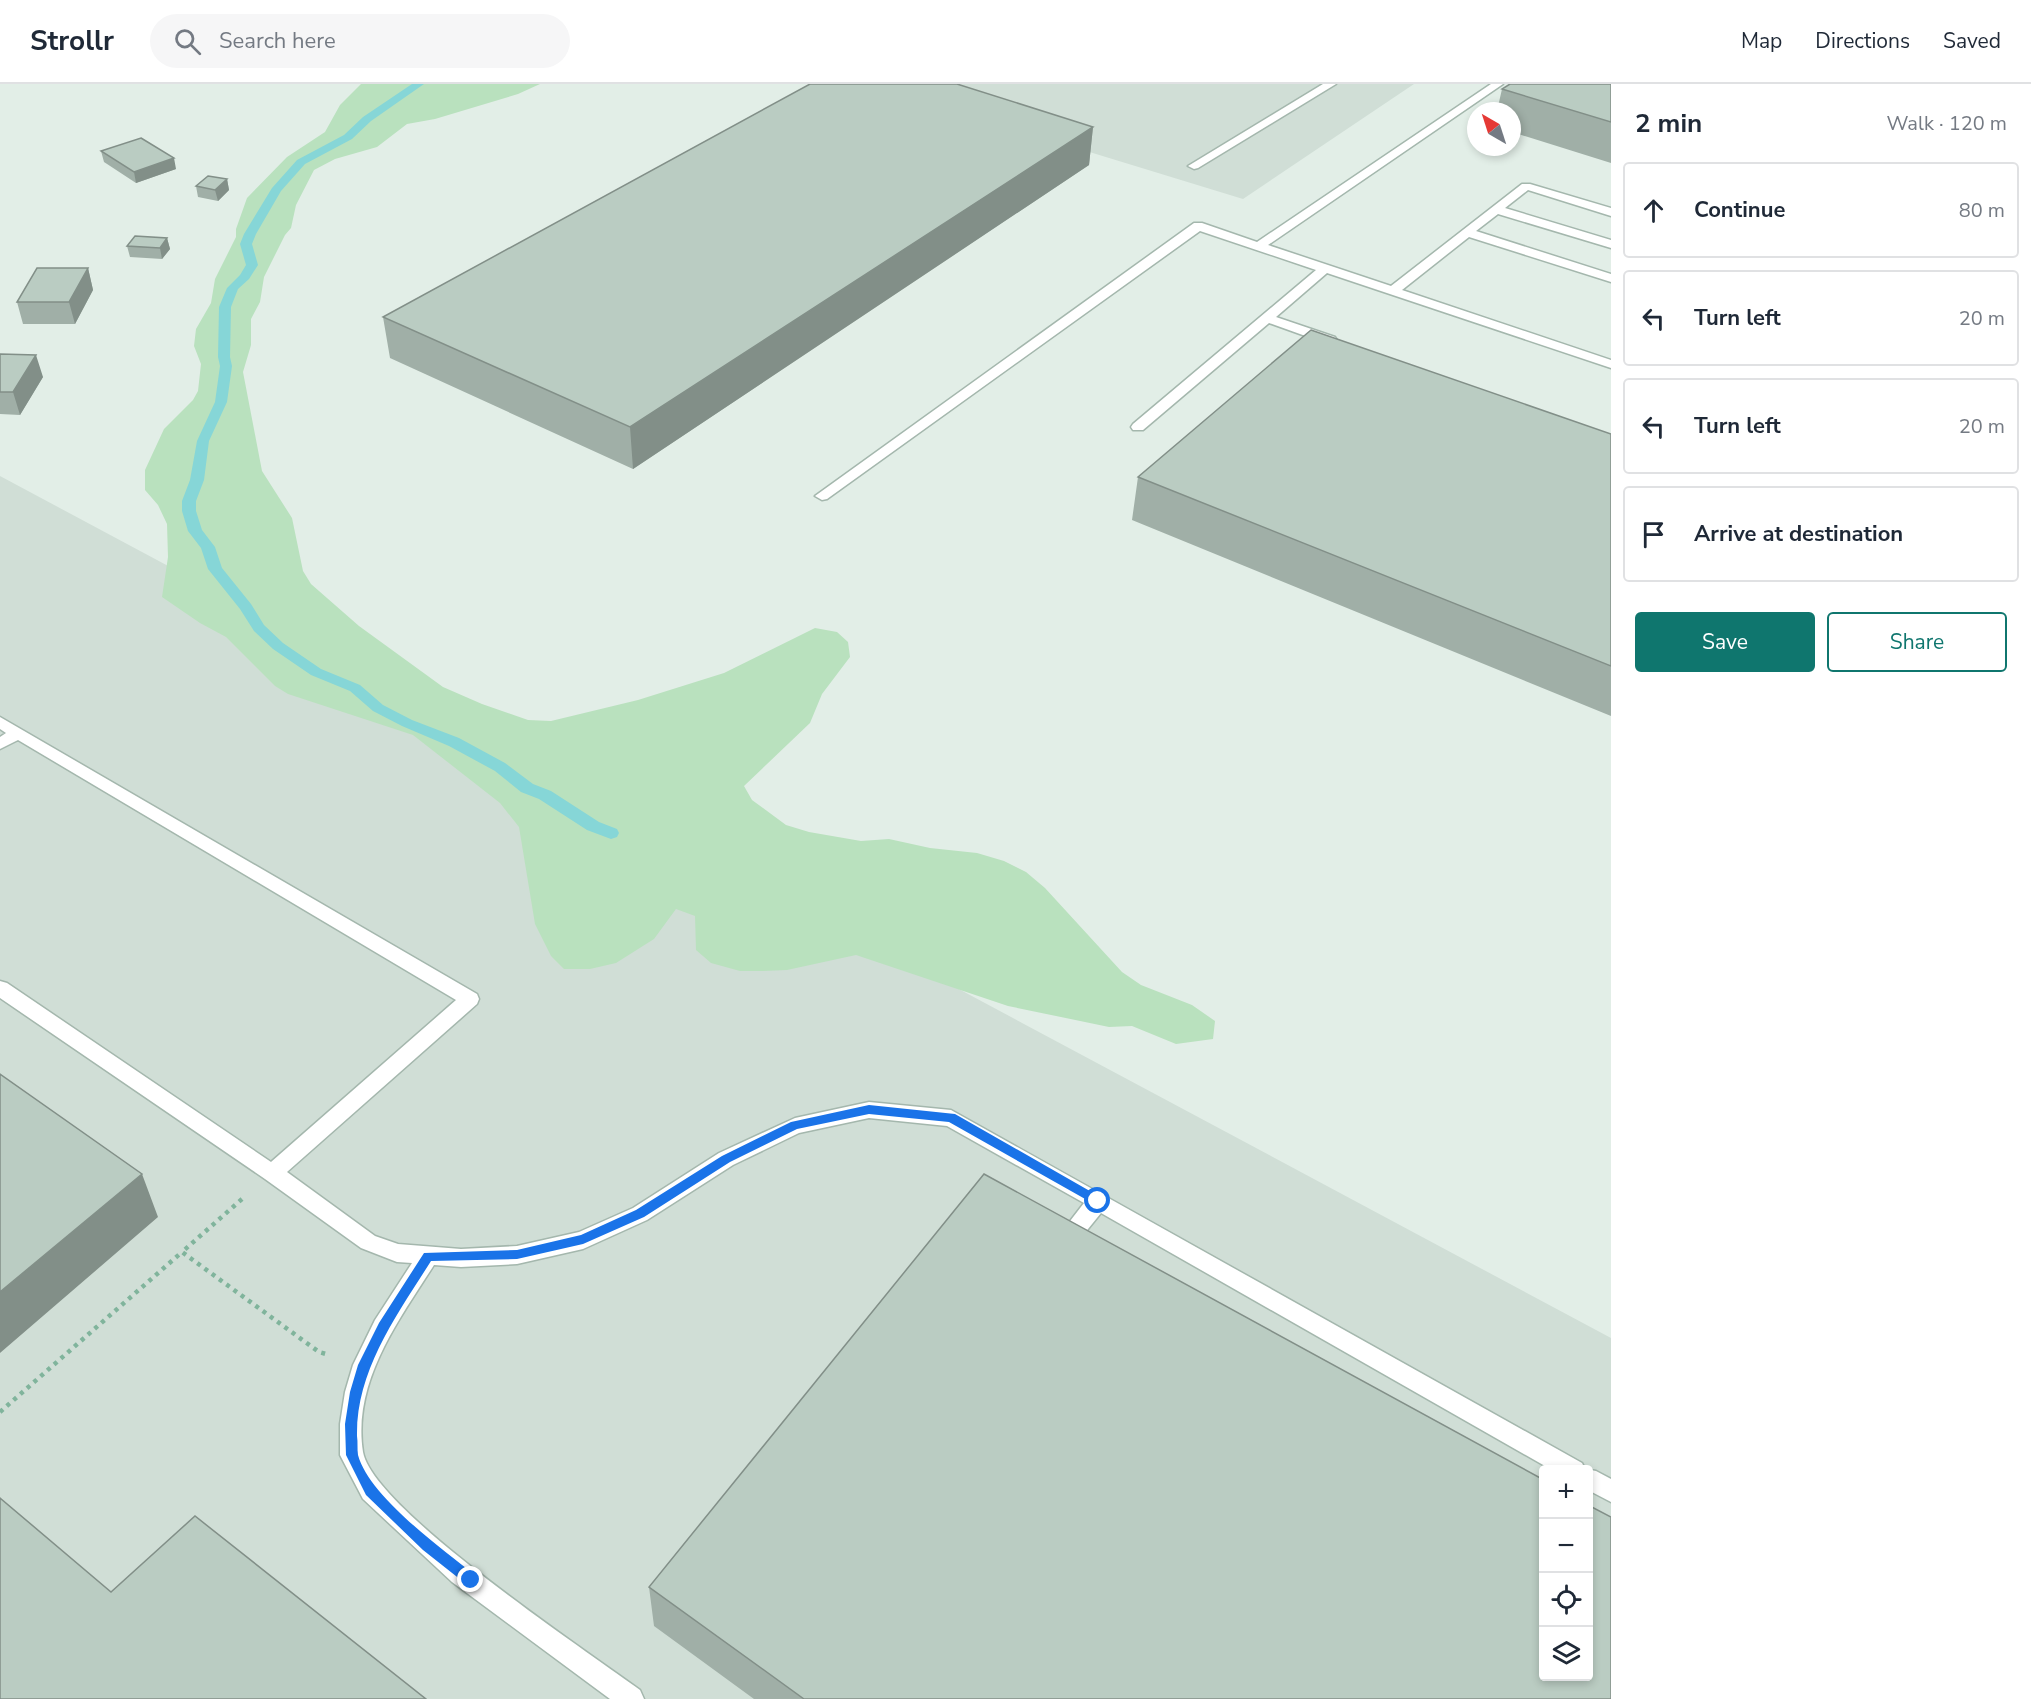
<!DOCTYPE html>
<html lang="en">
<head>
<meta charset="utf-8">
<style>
	:root { --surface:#fff; --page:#f6f6f7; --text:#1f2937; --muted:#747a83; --line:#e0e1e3; --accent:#0f766e }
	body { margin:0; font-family:"Nunito Sans",sans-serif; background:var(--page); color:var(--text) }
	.controls { position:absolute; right:18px; bottom:18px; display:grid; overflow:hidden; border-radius:6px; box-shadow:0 3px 9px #0003 }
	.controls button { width:54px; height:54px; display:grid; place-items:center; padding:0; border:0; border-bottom:2px solid var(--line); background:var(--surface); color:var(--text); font:30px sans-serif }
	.compass { position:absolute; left:1467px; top:18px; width:54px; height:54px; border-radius:50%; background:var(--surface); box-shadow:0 3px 9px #0003; rotate:321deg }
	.stop { position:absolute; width:18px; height:18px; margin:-14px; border:4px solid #1a73e8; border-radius:50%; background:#fff }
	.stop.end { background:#1a73e8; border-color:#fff; box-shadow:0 2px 6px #0008 }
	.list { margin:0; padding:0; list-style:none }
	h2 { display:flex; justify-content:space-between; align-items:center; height:78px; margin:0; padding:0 24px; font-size:26px }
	h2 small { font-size:20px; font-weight:400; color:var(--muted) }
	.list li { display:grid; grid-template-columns:39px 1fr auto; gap:18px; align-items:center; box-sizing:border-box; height:96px; margin:0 12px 12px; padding:0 12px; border:2px solid var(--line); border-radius:6px }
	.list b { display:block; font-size:22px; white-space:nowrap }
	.list em { font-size:20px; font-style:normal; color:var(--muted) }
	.actions { display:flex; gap:12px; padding:18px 24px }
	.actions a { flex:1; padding:14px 0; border:2px solid var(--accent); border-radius:6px; text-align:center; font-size:21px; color:var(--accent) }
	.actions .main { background:var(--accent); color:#fff }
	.icon { flex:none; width:33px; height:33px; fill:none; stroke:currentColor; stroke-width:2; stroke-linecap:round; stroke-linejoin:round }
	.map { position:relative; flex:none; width:1611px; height:1615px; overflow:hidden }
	header { display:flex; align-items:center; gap:36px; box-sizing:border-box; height:84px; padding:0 30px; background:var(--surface); border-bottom:2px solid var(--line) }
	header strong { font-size:28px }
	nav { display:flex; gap:33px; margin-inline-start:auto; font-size:21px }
	.search { width:420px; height:54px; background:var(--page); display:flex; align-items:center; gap:15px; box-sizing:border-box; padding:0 21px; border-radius:33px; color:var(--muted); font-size:22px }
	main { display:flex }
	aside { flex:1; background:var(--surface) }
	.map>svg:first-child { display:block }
</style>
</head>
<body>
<header>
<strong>Strollr</strong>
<div class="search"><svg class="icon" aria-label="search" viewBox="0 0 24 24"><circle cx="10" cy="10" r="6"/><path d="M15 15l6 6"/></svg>Search here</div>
<nav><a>Map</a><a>Directions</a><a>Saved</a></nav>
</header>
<main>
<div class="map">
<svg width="1611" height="1615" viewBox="0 0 1611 1615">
	<rect width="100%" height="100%" fill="#e2eee7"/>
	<path fill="#d0ded6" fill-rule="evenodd" d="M867 0H1414L1243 115Z
		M0 392 1611 1254V1615H0ZM1544 1386H1588V1592H1544Z"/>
	<path fill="#b9e1be" d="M361 0H540L518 10 435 35 407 40 377 63 335 75 314 86 296 121 291 144 285 151 264 193 260 218 251 235V261L243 288 262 387 292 434 303 487 311 500 359 542 443 603 482 620 528 636 551 637 638 616 724 589 815 544 837 548 848 558 850 573 822 610 810 639 744 702 752 716 786 741 809 748 861 757 889 755 930 764 977 769 1004 777 1026 788 1045 804 1122 888 1141 901 1192 921 1215 937 1213 955 1176 960 1132 942 1109 943 1008 922 856 871 787 886 763 887H740L711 879 696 866 695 832 676 825 654 855 616 879 590 885H564L551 872 535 840 519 743 500 719 413 651 288 610 275 602 226 553 200 539 162 513 168 473 167 440 158 421 145 406V386L164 345 193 316 198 307 201 280 194 262 196 245 211 219 215 195 236 153V145L247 114 287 73 325 48 340 21Z"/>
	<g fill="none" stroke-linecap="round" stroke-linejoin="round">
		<path fill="#86d6d7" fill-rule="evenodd" d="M412 0H424L371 37 352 55 305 80 281 107 256 150 252 160 258 181 249 195 238 205 231 223 230 273 232 282 227 318 209 357 204 396 196 417V427L202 446 215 463 222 484 251 520 264 541 283 559 321 585 360 601 383 621 412 636 459 654 505 679 533 700 551 707 599 738 617 745 619 749 617 753 611 755 587 746 539 715 521 708 495 687 449 662 402 642 373 627 350 607 311 591 273 565 254 547 240 525 208 485 201 464 188 447 182 427V417L190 396 197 357 215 318 220 282 218 273 219 223 227 204 240 191 246 181 240 160 244 150 272 104 297 76 344 51 363 33Z"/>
		<g stroke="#a4b7ad" stroke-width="3">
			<path id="minor" d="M1323 0H1336L1198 84 1194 85 1188 82Z
				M1491 0H1503L1268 161 1391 202 1522 100H1530L1611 124V132L1528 106 1505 124 1611 156V164L1498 130 1476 147 1611 190V198L1469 153 1402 206 1611 276V284L1327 189 1276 233 1335 253 1337 256 1335 259H1325L1269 239 1143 346H1133L1131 343 1133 340 1316 186 1200 147 827 415 822 416 815 412 1194 139H1202L1257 158Z
				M0 633 477 910 479 915 477 920 287 1088 375 1152 398 1160 461 1165 517 1162 579 1148 633 1124 719 1069 795 1034 869 1018 951 1026 1582 1379 1585 1385 1596 1387 1611 1395V1418L1588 1406V1386H1552L1101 1129 1071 1166 1064 1169 1057 1166 1053 1160 1057 1154 1084 1119 947 1042 869 1034 799 1049 733 1081 647 1136 583 1165 517 1180 461 1183 434 1181C399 1236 352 1298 363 1368 373 1425 587 1567 640 1606L644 1615H610L452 1498 363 1415 340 1371V1340L345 1308 353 1281 375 1236 412 1179 397 1178 361 1164 265 1095 0 914V897L7 899 271 1078 456 916 18 656 0 665V653L6 649 0 645Z"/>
		</g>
		<path stroke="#80b49c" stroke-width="4.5" stroke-dasharray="4 5" stroke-linecap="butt" d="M242 1115 182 1168 319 1268 326 1270
			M0 1328 182 1168"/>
		<use href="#minor" fill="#fff" fill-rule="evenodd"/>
	</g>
	<path fill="#a0afa7" d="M1611 0V79L1512 48V27H1497L1502 5Z
		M1093 43 1089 81 633 385 390 274 383 233Z
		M101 67 176 85 136 99 104 78Z
		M227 95 229 106 218 117 198 113 196 102Z
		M167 154 170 165 162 175 130 173 127 162Z
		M88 184 93 206 75 240H23L17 218Z
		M0 270 43 293 20 331 0 330Z
		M1611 350V632L1132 436 1138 393Z
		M649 1503 1611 1615H754L654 1542Z"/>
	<path fill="#828f88" d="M1093 43 1089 81 633 385 630 343Z
		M174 74 176 85 136 99 134 88Z
		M227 95 229 106 218 117 215 106Z
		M167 154 170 165 162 175 160 164Z
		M88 184 93 206 75 240 69 218Z
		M36 271 43 293 20 331 13 308Z
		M142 1090 158 1133 0 1269V1208Z"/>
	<path fill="#baccc2" stroke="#828f88" stroke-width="1.5" d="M810 0H957L1093 43 630 343 383 233Z
		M1510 0H1611V38L1502 5Z
		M141 54 174 74 134 88 101 67Z
		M208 92 227 95 215 106 196 102Z
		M135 152 167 154 160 164 127 162Z
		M37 184H88L69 218H17Z
		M1311 246 1611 350V582L1138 393Z
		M0 270 36 271 13 308H0Z
		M0 990 142 1090 0 1208Z
		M984 1090 1544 1396V1593H1588V1421L1611 1433V1615H804L649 1503Z
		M0 1414 111 1508 195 1432 426 1615H0Z"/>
	<path fill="#1a73e8" d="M869 1021 955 1030 1102 1114 1103 1117 1102 1120H1094L949 1038 869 1030 797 1045 730 1078 644 1133 583 1160 517 1175 431 1177C397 1231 356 1286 357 1352 358 1358 357 1365 358 1371 369 1412 442 1465 475 1491L477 1496 475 1500 471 1502 466 1500 423 1466 366 1411 346 1371 345 1340 350 1308 358 1281 379 1239 424 1169 517 1166 581 1151 636 1126 722 1072 791 1038Z"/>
</svg>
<div class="controls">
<button>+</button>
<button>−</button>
<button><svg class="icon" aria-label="locate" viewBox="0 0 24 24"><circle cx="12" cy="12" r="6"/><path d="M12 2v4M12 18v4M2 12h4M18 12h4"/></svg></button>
<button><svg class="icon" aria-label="layers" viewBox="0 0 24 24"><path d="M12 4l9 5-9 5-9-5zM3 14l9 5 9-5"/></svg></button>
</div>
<svg class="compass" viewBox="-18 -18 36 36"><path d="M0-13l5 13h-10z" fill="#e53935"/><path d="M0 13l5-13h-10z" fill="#747a83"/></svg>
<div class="stop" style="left:1098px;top:1117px"></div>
<div class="stop end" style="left:471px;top:1496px"></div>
</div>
<aside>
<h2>2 min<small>Walk · 120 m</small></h2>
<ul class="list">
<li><svg class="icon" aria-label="ahead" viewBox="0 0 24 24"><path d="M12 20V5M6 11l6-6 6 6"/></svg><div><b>Continue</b></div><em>80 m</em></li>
<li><svg class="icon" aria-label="left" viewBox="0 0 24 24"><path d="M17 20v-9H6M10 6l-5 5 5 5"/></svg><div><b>Turn left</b></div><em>20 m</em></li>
<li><svg class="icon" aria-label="left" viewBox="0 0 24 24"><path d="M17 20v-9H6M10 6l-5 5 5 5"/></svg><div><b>Turn left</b></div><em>20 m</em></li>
<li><svg class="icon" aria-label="arrive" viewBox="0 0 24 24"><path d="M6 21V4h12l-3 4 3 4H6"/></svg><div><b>Arrive at destination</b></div></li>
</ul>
<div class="actions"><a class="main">Save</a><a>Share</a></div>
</aside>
</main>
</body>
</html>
